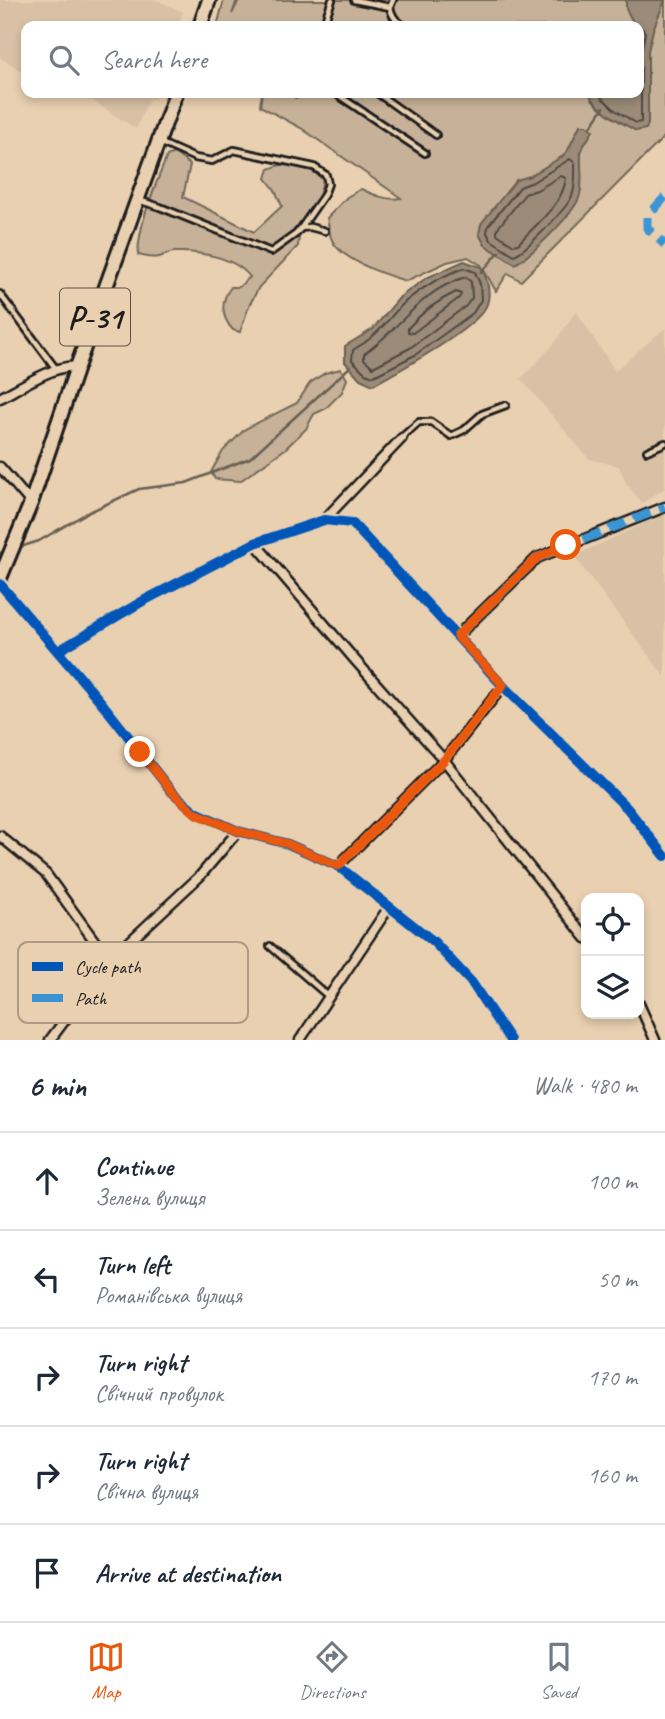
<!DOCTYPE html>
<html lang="en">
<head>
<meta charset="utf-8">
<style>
	:root { --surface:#fff; --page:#f2f2f3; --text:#1f2937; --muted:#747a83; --line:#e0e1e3; --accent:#ea580c }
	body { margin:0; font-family:Caveat,sans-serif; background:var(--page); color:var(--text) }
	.controls { position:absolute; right:21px; bottom:21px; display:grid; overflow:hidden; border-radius:14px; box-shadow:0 4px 10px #0003 }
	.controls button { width:63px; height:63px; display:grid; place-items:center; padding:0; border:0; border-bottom:2px solid var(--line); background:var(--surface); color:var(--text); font:35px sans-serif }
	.stop { position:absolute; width:21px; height:21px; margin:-16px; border:5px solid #ea580c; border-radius:50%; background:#fff }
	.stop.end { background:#ea580c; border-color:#fff; box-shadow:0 2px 7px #0008 }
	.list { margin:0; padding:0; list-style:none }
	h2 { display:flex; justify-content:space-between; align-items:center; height:91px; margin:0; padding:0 28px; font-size:30px }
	h2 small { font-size:23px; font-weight:400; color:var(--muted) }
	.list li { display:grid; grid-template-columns:46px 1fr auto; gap:21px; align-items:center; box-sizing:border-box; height:98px; padding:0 28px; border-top:2px solid var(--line) }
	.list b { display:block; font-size:26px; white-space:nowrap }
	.list p { margin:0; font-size:23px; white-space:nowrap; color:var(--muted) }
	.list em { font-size:23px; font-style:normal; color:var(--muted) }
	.icon { flex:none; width:38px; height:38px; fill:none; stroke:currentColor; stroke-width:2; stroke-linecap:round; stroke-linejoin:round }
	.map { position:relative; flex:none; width:665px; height:1040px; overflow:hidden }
	.search { position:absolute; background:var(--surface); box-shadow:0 4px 10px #0003; left:21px; right:21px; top:21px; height:77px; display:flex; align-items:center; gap:18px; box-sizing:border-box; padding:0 24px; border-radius:14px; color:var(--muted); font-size:26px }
	.sheet { height:581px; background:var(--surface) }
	nav { display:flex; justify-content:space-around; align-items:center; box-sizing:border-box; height:98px; border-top:2px solid var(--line); background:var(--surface); font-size:19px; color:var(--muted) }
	nav a { display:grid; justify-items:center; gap:4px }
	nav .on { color:var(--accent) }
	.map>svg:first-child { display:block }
</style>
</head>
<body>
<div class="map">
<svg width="665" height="1040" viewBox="0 0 665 1040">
	<rect width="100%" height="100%" fill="#e9d0b1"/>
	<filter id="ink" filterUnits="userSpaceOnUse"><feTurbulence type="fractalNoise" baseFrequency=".0143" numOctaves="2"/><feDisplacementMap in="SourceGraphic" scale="14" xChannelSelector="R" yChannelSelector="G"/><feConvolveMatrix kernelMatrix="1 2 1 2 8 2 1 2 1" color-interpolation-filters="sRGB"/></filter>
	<g filter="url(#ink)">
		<path fill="#d8c1a5" d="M0 0H157L183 12 178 26H26V74L0 57Z
			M81 93H156L154 99H149L136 129Z
			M576 311 615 371 665 328V488L642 503 626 483 619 466 589 459 521 379 553 345Z
			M665 514V677L574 556Z"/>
		<path fill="#c7b299" stroke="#72675a" stroke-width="2" d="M224 0H237L232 14 239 0H665V136L521 281 508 273 496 291 481 265 468 257 447 262 406 281C386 275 342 261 332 240 329 234 329 225 327 218L347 197 361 189C374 195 388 201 401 198L301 128 260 106 262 93H639V26H217Z
			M174 153 190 165 183 197 254 232 282 206 275 190 266 178 269 169C293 159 304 162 323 180L319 197 299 237 298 246 259 287 249 306 240 332 233 330C221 317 220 301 231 287H239L250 277C235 257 199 251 174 252 168 252 165 256 159 257 153 259 144 256 138 255 139 221 155 187 167 156Z
			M341 369 347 379 342 392 325 409 314 414 306 429 285 449 240 481 215 479 211 472 223 451 245 429 297 403 310 383 325 373Z"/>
		<path fill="#9b8b78" stroke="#685f53" stroke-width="2" d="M626 0H665L653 30 648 51V124L646 129 636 131C621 122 596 110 589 93H639V26H635L626 9Z
			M580 125H587L593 130C590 138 581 146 581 154 580 169 584 183 579 198 573 214 531 256 515 264L485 245 479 234 481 224 516 180 530 176 563 156 568 150Z
			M464 261 481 267C487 278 491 292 487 304 480 327 395 373 373 385L360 379 345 362V346L373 329 400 297 426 278Z"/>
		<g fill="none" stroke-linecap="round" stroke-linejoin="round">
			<path stroke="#4f4841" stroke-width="2" d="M597 93 615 110 636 123 641 122V51L645 33 643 29 639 30
				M570 159 575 163C575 173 576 186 572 196 567 208 525 252 514 255L491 240 487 233 488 226 520 187 533 182Z
				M561 176 566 178C562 207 536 223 518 244L514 245 497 234V229L525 194 537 190Z
				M464 268 475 272 480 284 481 300 473 313 415 355 374 376 365 373 352 360 353 350C380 335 386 320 406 301 423 287 443 275 464 268Z
				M466 277 471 282 472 298 466 306 410 348 373 367 364 359V354C400 329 420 290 466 277Z
				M456 292 461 294 459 298 413 333 408 332V328C422 312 437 301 456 292Z"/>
			<path stroke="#685f53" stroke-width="2.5" d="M590 128 604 107
				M481 273 499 252
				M17 548 39 541 85 514 139 489 186 483 250 458 351 366
				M0 553 7 551"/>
			<g stroke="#1c1c1c" stroke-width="10">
				<path id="service" d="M354 0 390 7
					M393 0 390 7C392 17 396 21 405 26
					M323 26 332 0
					M335 93 425 153
					M377 93 436 135
					M297 94 298 93
					M159 142 195 158 212 161 234 150 314 167 326 175 328 184 324 195 301 228
					M138 200 160 207 271 252 296 234 301 228 310 227 325 231
					M0 294 56 369
					M402 437 419 422H431L451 436 464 430 482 414 506 405
					M647 451 665 443
					M270 946 328 996"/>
			</g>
			<g stroke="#1c1c1c" stroke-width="13">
				<path id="minor" d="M0 398C19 388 57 363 77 367
					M0 467 31 503
					M324 520 402 438
					M255 543 355 660 444 760 586 938
					M0 584 101 702 172 792 196 812 238 831 288 844 338 866 434 942 472 983 510 1040
					M457 636 537 558 665 507
					M58 651 143 601 255 543 324 520 352 523 503 686 627 808 665 856
					M0 836 46 874 109 961
					M338 866 444 760 503 686
					M639 1004 655 1040
					M50 1040 109 961 200 876 238 831
					M300 1040 389 907"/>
			</g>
			<g stroke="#1c1c1c" stroke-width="18">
				<path id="primary" d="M200 26 209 0
					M0 578 31 503 77 367 176 93"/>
			</g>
			<use href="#service" stroke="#e9d0b1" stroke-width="4.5"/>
			<use href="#minor" stroke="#e9d0b1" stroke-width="8"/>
			<use href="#primary" stroke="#e9d0b1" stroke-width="12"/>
			<path stroke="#3a94d4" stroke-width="9" stroke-dasharray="18 9" stroke-linecap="butt" d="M665 197 647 217V228L665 245
				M457 636 537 558 665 507"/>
			<g stroke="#e9d0b1" stroke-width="15">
				<path id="cycleway" d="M0 584 101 702 172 792 196 812 238 831 288 844 338 866 434 942 472 983 510 1040
					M58 651 143 601 255 543 324 520 352 523 503 686 627 808 665 856"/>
			</g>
			<use href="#cycleway" stroke="#0057b8" stroke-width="10"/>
		</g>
	</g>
	<g fill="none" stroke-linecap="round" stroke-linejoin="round" filter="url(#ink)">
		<path stroke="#ea580c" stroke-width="9" d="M140 752 172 792 195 813 238 831 288 844 338 866 444 760 503 685 457 636 537 558 566 545"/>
	</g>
	<g text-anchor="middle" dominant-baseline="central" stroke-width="6" stroke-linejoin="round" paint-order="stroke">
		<rect fill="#e9d0b1" stroke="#5a5249" stroke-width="2" x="60" y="288.5" width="70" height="57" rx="5"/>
		<g font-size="32" font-weight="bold" fill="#1c1c1c">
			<text x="95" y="317">Р-31</text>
		</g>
	</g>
	<rect x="18" y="942" width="230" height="81" rx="10" fill="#e9d0b1" stroke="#ac9a84" stroke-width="2"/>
	<rect x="32" y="962" width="31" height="9" fill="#0057b8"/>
	<rect x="32" y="994" width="31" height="8" fill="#3a94d4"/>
	<g font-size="19" fill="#1c1c1c">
		<text x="75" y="973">Cycle path</text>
		<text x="75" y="1005">Path</text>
	</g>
</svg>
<div class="controls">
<button><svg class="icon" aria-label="locate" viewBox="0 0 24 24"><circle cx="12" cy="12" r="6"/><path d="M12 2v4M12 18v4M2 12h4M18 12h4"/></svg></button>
<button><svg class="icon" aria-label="layers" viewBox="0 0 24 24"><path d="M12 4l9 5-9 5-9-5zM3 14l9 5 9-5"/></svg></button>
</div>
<div class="stop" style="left:566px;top:545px"></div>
<div class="stop end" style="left:140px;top:752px"></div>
<div class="search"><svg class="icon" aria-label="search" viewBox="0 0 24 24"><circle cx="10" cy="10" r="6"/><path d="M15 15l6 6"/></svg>Search here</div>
</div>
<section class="sheet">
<h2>6 min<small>Walk · 480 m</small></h2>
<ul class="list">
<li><svg class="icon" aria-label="ahead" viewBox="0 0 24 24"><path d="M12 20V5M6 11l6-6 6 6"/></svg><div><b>Continue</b><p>Зелена вулиця</p></div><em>100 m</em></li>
<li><svg class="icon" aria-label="left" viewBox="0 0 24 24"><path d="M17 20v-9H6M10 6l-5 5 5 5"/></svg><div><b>Turn left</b><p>Романівська вулиця</p></div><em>50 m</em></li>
<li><svg class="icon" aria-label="right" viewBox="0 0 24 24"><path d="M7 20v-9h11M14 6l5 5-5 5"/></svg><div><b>Turn right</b><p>Свічний провулок</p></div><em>170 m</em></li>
<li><svg class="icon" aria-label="right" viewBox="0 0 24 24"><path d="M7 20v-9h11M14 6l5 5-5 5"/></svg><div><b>Turn right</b><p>Свічна вулиця</p></div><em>160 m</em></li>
<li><svg class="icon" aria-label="arrive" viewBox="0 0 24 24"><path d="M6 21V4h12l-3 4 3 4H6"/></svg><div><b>Arrive at destination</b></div></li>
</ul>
</section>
<nav>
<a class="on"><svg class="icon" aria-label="map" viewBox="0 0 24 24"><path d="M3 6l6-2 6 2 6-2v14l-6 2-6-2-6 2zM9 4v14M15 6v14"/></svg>Map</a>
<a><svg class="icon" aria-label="directions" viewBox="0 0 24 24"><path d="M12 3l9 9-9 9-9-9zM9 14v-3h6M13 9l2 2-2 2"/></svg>Directions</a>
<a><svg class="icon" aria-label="saved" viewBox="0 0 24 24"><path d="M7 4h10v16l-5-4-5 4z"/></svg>Saved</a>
</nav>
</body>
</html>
